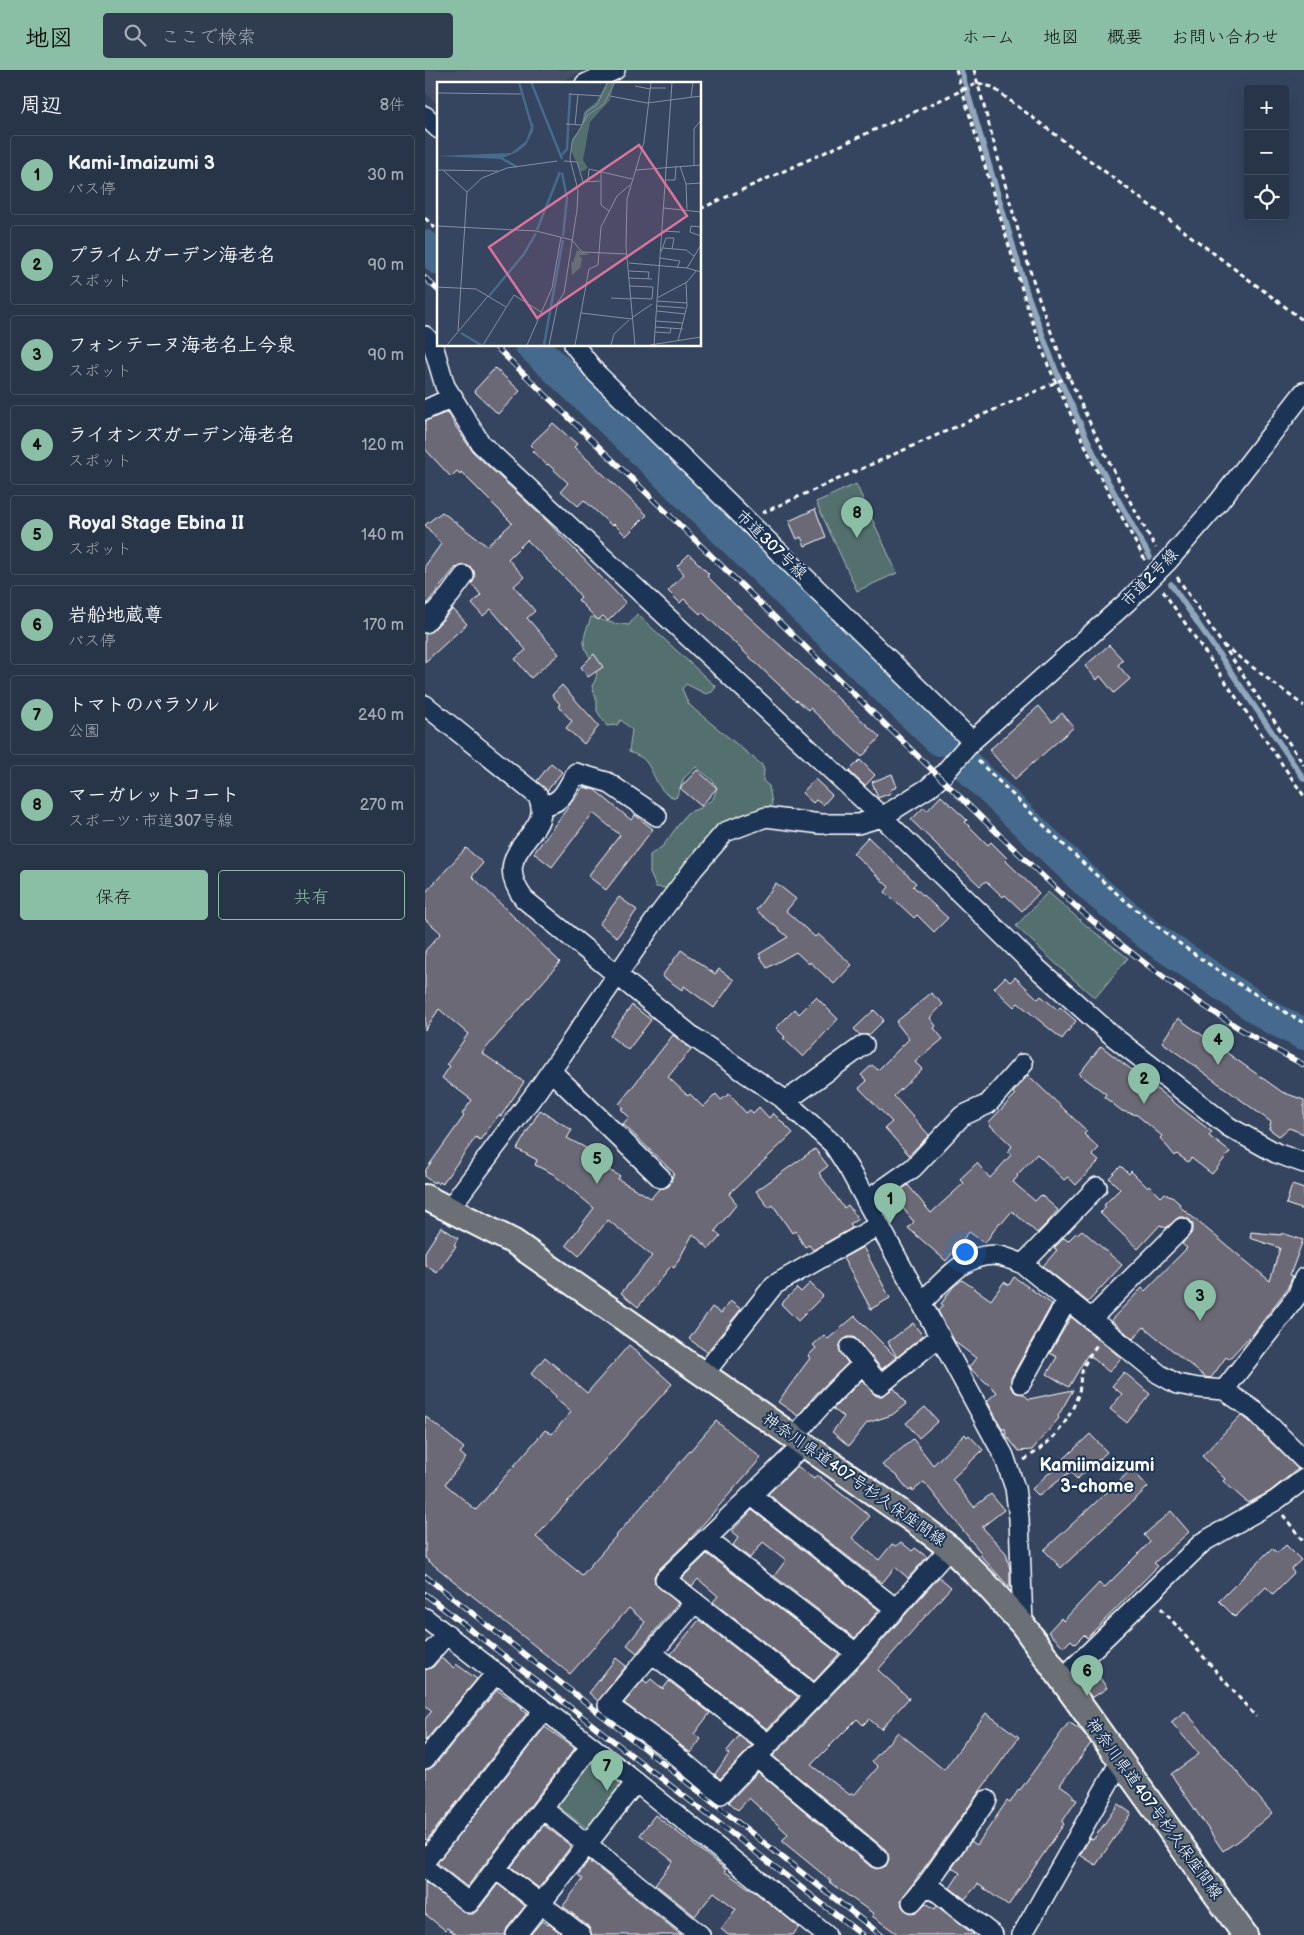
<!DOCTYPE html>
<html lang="ja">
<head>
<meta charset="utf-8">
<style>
	:root { --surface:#283448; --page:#303c4f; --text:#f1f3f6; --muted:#a5aab4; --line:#444f60; --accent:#8abfa5 }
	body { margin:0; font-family:"Balsamiq Sans","Klee One",sans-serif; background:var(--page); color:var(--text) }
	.controls { position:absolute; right:15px; top:15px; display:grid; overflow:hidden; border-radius:5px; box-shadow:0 5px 20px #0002 }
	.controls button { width:45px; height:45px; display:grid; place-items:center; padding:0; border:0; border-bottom:1px solid var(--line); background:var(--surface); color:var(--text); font:25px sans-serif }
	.you { position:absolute; left:539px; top:1181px; width:18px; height:18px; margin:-12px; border:4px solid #fff; border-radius:50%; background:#1a73e8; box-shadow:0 0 0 8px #1a73e833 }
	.badge { display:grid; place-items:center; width:32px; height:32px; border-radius:50%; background:var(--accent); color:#111; font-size:16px; font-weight:700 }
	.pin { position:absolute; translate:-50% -41px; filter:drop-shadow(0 1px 2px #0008) }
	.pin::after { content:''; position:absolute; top:26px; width:18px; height:15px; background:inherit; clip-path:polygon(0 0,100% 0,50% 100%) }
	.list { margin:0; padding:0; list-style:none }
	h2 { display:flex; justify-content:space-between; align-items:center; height:65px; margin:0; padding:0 20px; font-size:21px }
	h2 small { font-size:16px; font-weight:400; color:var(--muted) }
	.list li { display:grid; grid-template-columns:32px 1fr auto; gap:15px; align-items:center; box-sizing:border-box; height:80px; margin:0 10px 10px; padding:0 10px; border:1px solid var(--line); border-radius:5px }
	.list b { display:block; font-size:19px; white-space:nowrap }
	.list p { margin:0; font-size:16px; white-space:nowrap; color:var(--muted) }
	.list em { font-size:16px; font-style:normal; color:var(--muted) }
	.actions { display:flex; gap:10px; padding:15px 20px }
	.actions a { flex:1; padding:11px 0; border:1px solid var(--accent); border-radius:5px; text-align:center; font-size:18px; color:var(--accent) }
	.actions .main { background:var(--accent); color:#111 }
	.icon { flex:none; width:28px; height:28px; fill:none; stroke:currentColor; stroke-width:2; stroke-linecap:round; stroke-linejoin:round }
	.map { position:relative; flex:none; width:879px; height:1865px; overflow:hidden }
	header { display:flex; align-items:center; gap:30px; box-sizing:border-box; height:70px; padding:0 25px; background:var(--accent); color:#111 }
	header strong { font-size:24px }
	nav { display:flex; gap:28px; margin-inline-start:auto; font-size:18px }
	.search { width:350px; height:45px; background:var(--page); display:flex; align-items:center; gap:12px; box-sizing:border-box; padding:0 18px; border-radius:5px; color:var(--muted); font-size:19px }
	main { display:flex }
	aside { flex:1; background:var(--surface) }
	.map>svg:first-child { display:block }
</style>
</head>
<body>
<header>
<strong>地図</strong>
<div class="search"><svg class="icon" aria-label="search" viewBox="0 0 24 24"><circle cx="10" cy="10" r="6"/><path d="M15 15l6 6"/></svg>ここで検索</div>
<nav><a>ホーム</a><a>地図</a><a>概要</a><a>お問い合わせ</a></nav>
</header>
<main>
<aside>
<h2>周辺<small>8件</small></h2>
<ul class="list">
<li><span class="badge">1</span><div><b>Kami-Imaizumi 3</b><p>バス停</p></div><em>30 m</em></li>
<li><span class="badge">2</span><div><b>プライムガーデン海老名</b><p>スポット</p></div><em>90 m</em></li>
<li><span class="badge">3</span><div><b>フォンテーヌ海老名上今泉</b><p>スポット</p></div><em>90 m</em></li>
<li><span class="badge">4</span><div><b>ライオンズガーデン海老名</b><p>スポット</p></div><em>120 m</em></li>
<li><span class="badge">5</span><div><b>Royal Stage Ebina II</b><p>スポット</p></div><em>140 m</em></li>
<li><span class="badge">6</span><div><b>岩船地蔵尊</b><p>バス停</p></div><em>170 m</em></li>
<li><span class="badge">7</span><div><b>トマトのパラソル</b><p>公園</p></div><em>240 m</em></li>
<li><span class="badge">8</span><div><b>マーガレットコート</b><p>スポーツ · 市道307号線</p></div><em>270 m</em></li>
</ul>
<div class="actions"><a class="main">保存</a><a>共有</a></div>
</aside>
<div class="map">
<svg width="879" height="1865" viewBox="0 0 879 1865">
	<rect width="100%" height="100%" fill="#354560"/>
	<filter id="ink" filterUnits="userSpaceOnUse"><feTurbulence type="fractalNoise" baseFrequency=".02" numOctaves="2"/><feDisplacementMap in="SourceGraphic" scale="10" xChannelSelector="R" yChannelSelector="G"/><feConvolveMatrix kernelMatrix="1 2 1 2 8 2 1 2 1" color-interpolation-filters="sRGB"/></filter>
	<g filter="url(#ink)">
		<path fill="#465067" d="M0 0H159L130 14H14V36L0 22Z"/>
		<path fill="#53706e" stroke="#a9b8b6" d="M431 414 472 503 432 521 391 432Z
			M212 544 291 617 287 622 281 624 261 614 257 619 263 633 270 640 337 695 339 700 338 711 344 716 347 734 343 740 304 750 285 764 272 784 242 818 231 817 225 803V785L238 776 262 743 275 738 288 729 292 718 287 710 271 697 259 708 251 728C232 724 231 704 221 692 218 687 209 684 204 682L207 660 196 650 192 655 182 656 172 641V631L167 616C180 597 162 591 159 573 158 566 164 554 166 547L187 553 204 555Z
			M623 822 663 857 703 888 670 928 628 891 591 856Z
			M169 1683 206 1711 167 1762 131 1735Z"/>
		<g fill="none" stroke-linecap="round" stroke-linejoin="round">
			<path stroke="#8fa6bb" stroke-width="5.5" d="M536 0 602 223 631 301 675 397 725 487
				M746 514 879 709"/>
			<path stroke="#456b8d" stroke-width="32" d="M0 176 14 189
				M106 275C245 404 378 540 515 670
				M543 697 670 820 725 866 847 948 879 964"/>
		</g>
		<path fill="#6c6976" stroke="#fff" d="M70 298 95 321 73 344 49 321Z
			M23 342 31 357 48 382 122 451 201 533 183 551 178 546 173 550 153 530 156 527 145 513 102 470 83 489 99 507 89 516 110 541 102 548 134 584 106 608 90 589 101 580 66 539 58 546 47 534 56 525 47 514 50 507 49 501 45 497 40 495 32 498 31 497 0 536V496L16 474 0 455 17 442 62 476 87 453 36 402 35 404 32 401 26 407 0 379V351Z
			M128 353 152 374 149 377 222 445 201 466 189 454 187 456 159 430 153 436 136 421 143 413 123 394 122 395 107 381 109 379 105 375Z
			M390 439 401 467 380 476 376 467 372 469 364 451Z
			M264 484 284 504 282 506 311 535 455 667 437 687 385 638 383 640 372 630 371 631 277 542 275 544 259 529 255 533 243 521 259 504 252 496Z
			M28 539 42 554 0 592V564L8 560Z
			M684 575 698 590 693 595 705 609 689 623 675 606 672 610 660 596Z
			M169 584 178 597 163 607 156 597Z
			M137 615 174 656 159 674 141 658 147 651 133 636 135 634 127 625Z
			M614 636 627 652 637 643 649 657 590 709 564 680Z
			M435 690 450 705 440 716 424 701Z
			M126 693 137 702 122 721 112 711Z
			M272 700 292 718 276 736 255 718Z
			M467 704 472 717 465 720 466 723 453 728 447 712Z
			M390 709 407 725 398 735 391 730 388 733 377 723Z
			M158 717 170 720 206 750 210 745 228 759 181 820 163 806 195 765 168 743 127 797 109 783Z
			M516 726 542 750 540 752 563 775 566 772 582 788 580 790 614 823 597 841 580 825 578 827 561 811 555 816 486 750 499 737 502 741Z
			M443 767 491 813 488 816 523 848 509 862 492 845 489 848 472 832 471 833 460 822 464 817 428 783Z
			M41 778 58 793 47 806 135 892 57 983 99 1012 76 1046 74 1045 55 1070 51 1067 17 1114 15 1112 13 1114 10 1111 9 1113 0 1107V1101L39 1046 37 1044 47 1030 17 1008 25 996 22 994 43 964 14 939 0 960V881L16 863 0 849V823Z
			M351 813 371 829 361 841 390 867 393 864 427 895 409 914 385 892 384 894 371 882 342 898 334 884 363 867 331 840Z
			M194 827 212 840 192 867 174 854Z
			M256 880 290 904 294 899 309 910 289 938 259 916 257 920 237 906Z
			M580 907 585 912 590 907 613 929 616 926 633 940 635 937 651 951 637 969 593 933 589 937 569 918Z
			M506 923 518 934 505 948 511 956 509 958 518 969 490 992 497 999 469 1026 504 1065 484 1085 460 1058 467 1052 434 1018 442 1011 436 1005 447 995 453 1000 484 969 471 952Z
			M391 927 413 949 378 987 358 968 360 967 351 958 370 939 374 944Z
			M207 935 226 950 203 980 185 966Z
			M449 940 459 950 444 965H435L429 959Z
			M753 948 857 1022 879 1030V1064L864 1058 854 1066 844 1059 846 1052 737 972Z
			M248 965 266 979 243 1007 263 1026 265 1024 278 1037 291 1024 296 1030 304 1024 321 1043 325 1040 328 1043 334 1037 344 1048 348 1043 368 1063 304 1124 312 1134 290 1161 296 1166 284 1179 268 1164 249 1198 246 1196 213 1237 196 1223 227 1186 183 1150 154 1186 141 1175 169 1138 128 1104 110 1095 112 1090 92 1079 115 1040 147 1060 142 1068 161 1078 159 1082 178 1093 176 1096 195 1106 193 1109 226 1128 234 1119 244 1116 249 1103 198 1054 204 1047 196 1039 198 1038 194 1034Z
			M676 976 787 1062 784 1066 805 1082 787 1104 766 1088 763 1092 752 1084 750 1086 735 1068 737 1066 712 1045 697 1041 679 1027 681 1024 654 1004Z
			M603 1005 662 1061 659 1064 674 1078 667 1085 674 1091 651 1115 643 1107 639 1110 612 1084 592 1105 593 1106 588 1112 610 1131 616 1125 633 1140 623 1152 612 1163 587 1141 577 1153 575 1152 560 1173 544 1162 521 1191 483 1158 489 1152 468 1126 483 1115 506 1143 539 1113 535 1109 552 1093 565 1108 586 1085 583 1082 587 1076 563 1053 590 1025 588 1023Z
			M390 1079 403 1096 394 1103 419 1138 423 1135 433 1149 425 1154 427 1158 388 1180 384 1175 380 1177 370 1161 367 1163 348 1135 344 1138 331 1121Z
			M696 1096 704 1104 706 1101 722 1117 724 1115 736 1127 740 1123 745 1127 746 1126 755 1134 754 1136 845 1211 855 1178 825 1168 826 1162 856 1165 857 1163 878 1170 865 1205 868 1206 862 1219 825 1268 824 1267 804 1289 801 1287 786 1308 780 1307 719 1257 708 1269 686 1250 717 1218 720 1221 762 1178 757 1174 768 1160V1155L765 1150 759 1147H754L741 1158 735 1155 713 1179 675 1143 681 1137 679 1135 695 1119 684 1108Z
			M867 1115 879 1119V1140L861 1134Z
			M16 1157 33 1168 29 1175 31 1176 12 1203 0 1195V1182Z
			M657 1160 697 1195 663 1232 618 1196 632 1180 629 1178 639 1168 643 1171 651 1163 652 1164Z
			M438 1177 465 1228 446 1239 418 1188Z
			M589 1207 627 1234 586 1308V1318L591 1323 598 1324 604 1329 648 1320 633 1346 634 1348 607 1380 594 1381 581 1366 580 1358 578 1360 562 1331 572 1322 544 1298V1297L551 1288 530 1272 513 1241 518 1235 516 1234 528 1217 537 1210 566 1230 579 1212 584 1215Z
			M385 1213 398 1226 373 1251 356 1234 372 1218 376 1222Z
			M305 1231 316 1239 282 1282 264 1269 287 1237 296 1243Z
			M430 1246 471 1287 457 1299 433 1271 429 1267H423L418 1270 414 1279 423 1293 390 1325 373 1346 353 1332 385 1288 383 1286 391 1278 388 1275 399 1265 403 1269Z
			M646 1247 696 1288 684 1302 663 1284 644 1317 622 1304 632 1287 625 1283Z
			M488 1253 498 1266 472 1287 463 1272Z
			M204 1275 247 1314 111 1467 157 1505 291 1351 336 1388 265 1469 232 1501 229 1507 230 1513 253 1533 212 1583 202 1575 220 1552 204 1538 145 1604 0 1488V1346L39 1378 35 1383 41 1388 20 1414 51 1440 120 1360 127 1364 146 1342 130 1328 131 1326 106 1304 120 1287 162 1323Z
			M699 1302 725 1324 702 1353 685 1339 697 1324 687 1316Z
			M437 1310 451 1326H457L469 1318 481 1334 467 1345 442 1353 424 1376 407 1362 419 1347 408 1339Z
			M500 1337 513 1351 494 1368 481 1353Z
			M816 1345 824 1351 873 1399 844 1422 823 1433 798 1411 800 1409 777 1386Z
			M540 1364 542 1367 544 1365 558 1380 527 1409 549 1437 566 1424 579 1440 557 1457 581 1483 585 1499V1518L555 1485 557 1484 499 1412 488 1421 487 1419 484 1421 473 1407 457 1395 488 1369 508 1395Z
			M665 1364 682 1382 652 1409 645 1402 614 1426 607 1419Z
			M372 1396 389 1409 392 1405 445 1446 427 1468 454 1490 467 1474 471 1476 476 1472 487 1481 490 1478 502 1487 483 1508 470 1497 457 1513 343 1424Z
			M707 1399 723 1417 636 1498 619 1480Z
			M327 1440 454 1540 430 1568 349 1506 361 1490 338 1472 325 1488 308 1475 313 1468 306 1462Z
			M746 1441 764 1462 729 1493 733 1496 662 1568 659 1565 650 1574 646 1570 639 1577 623 1562 636 1548 638 1551 674 1513 679 1518 725 1472 719 1465Z
			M861 1475 876 1490 866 1499 869 1503 848 1524 841 1517 810 1547 794 1531 847 1478 852 1483Z
			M282 1484 414 1584 389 1611 288 1532 293 1526 273 1509 267 1516 257 1508Z
			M514 1507 526 1517 453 1600 484 1628 456 1659 444 1649 438 1655 432 1649 386 1695 425 1725 427 1723 429 1725 453 1697 447 1691 473 1662 519 1700 561 1643 594 1667 476 1830 477 1836 485 1843 491 1842 501 1833 510 1839 512 1836 549 1865H474L447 1846 449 1844 404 1812 406 1811 357 1771 363 1764 324 1728 313 1740 304 1732 333 1702 446 1797 452 1799 461 1796 464 1789 463 1784 460 1779 348 1686 439 1591Z
			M274 1550 373 1627 342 1659 246 1584Z
			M16 1588 29 1598 31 1594 52 1609 0 1671V1649L7 1641 0 1635V1600L8 1597Z
			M191 1588 201 1596 173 1631 164 1623Z
			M670 1601 682 1618 667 1628 655 1612Z
			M226 1609 238 1619 244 1611 285 1643 269 1664 276 1669 266 1683 199 1633 218 1610 222 1613Z
			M72 1620 97 1637 96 1639 102 1643 2 1770 0 1769V1700L9 1696Z
			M760 1641 847 1743 821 1765 798 1781 746 1704 774 1684 746 1652Z
			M644 1652 657 1661 666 1673 635 1715 648 1724V1728L652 1730 637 1752 639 1754 583 1836 553 1814 540 1829 525 1818 535 1803 527 1798 546 1771 552 1775 582 1731 585 1733 594 1719 595 1720Z
			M120 1657 150 1678 42 1817 12 1793Z
			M314 1666 327 1676 295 1709 290 1704 304 1684 301 1682Z
			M693 1734 706 1743 671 1795 655 1785 665 1768 668 1770Z
			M230 1745 299 1798 301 1799 299 1801 331 1823 374 1857 368 1865H303L296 1859 311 1839 289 1822 270 1846 230 1814 248 1791 215 1765Z
			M119 1755 146 1776 114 1818 86 1797Z
			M164 1790 166 1792V1795L167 1793 256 1865H167L163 1856 138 1836 158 1809 153 1805Z
			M0 1812 42 1844H48L53 1840 73 1814 100 1836 82 1858 80 1865H32L22 1858 20 1860 0 1844Z
			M117 1851 123 1855 124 1854 138 1865H105Z"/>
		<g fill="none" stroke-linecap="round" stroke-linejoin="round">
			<g stroke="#fff" stroke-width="22">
				<path id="minor" d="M160 14 190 0
					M0 46 14 59
					M0 266 8 275 20 316 56 374 457 747 605 892 689 967 804 1057 851 1083 879 1093
					M149 275 171 303 547 671
					M0 340 28 327
					M0 553 25 525 39 506
					M0 635 113 726C132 767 60 777 99 829L267 966 357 1028 408 1074 424 1099 579 1386 590 1418 594 1448 598 1555
					M117 735C137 735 141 719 151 703L182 712 232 746
					M126 1001 236 1108
					M361 1031 439 975
					M441 1131 488 1098 537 1046 563 1034 598 994
					M24 1139 112 1021 233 846 269 798 300 762 341 747 396 754H433L457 747 503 718 516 707 547 671 702 532 742 492 793 433 879 322
					M598 1194 672 1117
					M497 1232C518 1212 542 1180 575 1186 583 1188 590 1191 598 1194L734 1304 752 1314 774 1318 799 1320 831 1342 879 1390
					M666 1249 757 1158
					M425 1278 455 1315 515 1266
					M279 1304 349 1215 454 1155
					M596 1313 642 1230
					M799 1320 872 1226 879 1208
					M370 1367C390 1340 413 1317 438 1294
					M379 1374 240 1509 390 1626
					M326 1425 471 1539
					M281 1469 431 1583
					M270 1532 183 1635 241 1677 296 1724 431 1583 525 1478
					M0 1548 166 1676 401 1865
					M227 1583 343 1674
					M0 1589 22 1564
					M637 1609 778 1472 850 1431 879 1409
					M331 1686 453 1788
					M0 1689 71 1603
					M118 1739 275 1865
					M0 1791 119 1640
					M0 1798 44 1833 166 1676
					M71 1799 156 1865
					M502 1814 562 1730
					M487 1832 502 1814 568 1865
					M91 1865 211 1712
					M597 1865 695 1692"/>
			</g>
			<g stroke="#fff" stroke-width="28">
				<path id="major" d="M0 1127 89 1172 493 1454 525 1478 562 1515 598 1555 820 1865"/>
			</g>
			<path stroke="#fff" stroke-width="3" stroke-dasharray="5 4" stroke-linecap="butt" d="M531 0 602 236 623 295 671 399 720 490
				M549 0C571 78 590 157 616 234 645 319 686 399 731 478
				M275 139 553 13 567 17 879 251
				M0 148 14 162
				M337 443 645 306
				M752 507 879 695
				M738 521 879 726
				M798 575 879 636
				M553 691C595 731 636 774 680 813 740 867 808 913 879 953
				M599 1390C628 1371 643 1355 654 1322 655 1317 655 1311 656 1306 658 1295 665 1284 672 1275
				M858 1445 879 1472
				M736 1538 831 1647"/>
			<use href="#minor" stroke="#1d3557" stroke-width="19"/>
			<use href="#major" stroke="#6a7074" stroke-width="24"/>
			<g stroke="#fff" stroke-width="5.5">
				<path id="rail" d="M0 208 14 221
					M69 275 564 755C606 795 648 836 693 872 751 919 813 961 879 995
					M0 1506 456 1865
					M0 1524 437 1865"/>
			</g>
			<use href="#rail" stroke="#1d3557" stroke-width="4" stroke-dasharray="11" stroke-linecap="butt"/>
		</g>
	</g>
	<g text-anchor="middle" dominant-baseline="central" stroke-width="4" stroke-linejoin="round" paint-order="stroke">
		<g font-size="16" fill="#fff" stroke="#1d3557">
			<text transform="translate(346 475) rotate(44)">市道307号線</text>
			<text transform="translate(725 508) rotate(-46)">市道2号線</text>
			<text transform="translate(429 1410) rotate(35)">神奈川県道407号杉久保座間線</text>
			<text transform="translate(729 1739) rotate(54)">神奈川県道407号杉久保座間線</text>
		</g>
		<g font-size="18" font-weight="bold" fill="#fff" stroke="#1d3557">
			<text x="672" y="1395">Kamiimaizumi<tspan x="672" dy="21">3-chome</tspan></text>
		</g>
	</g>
	<g transform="translate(12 12)">
		<rect width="264" height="264" fill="#354560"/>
		<path d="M170 0H177L173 18 153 40 146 78 151 86 144 90 134 69 135 57 144 46 147 30 160 19ZM140 168 153 173H142L145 177 143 186 135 193 134 179 136 181Z" fill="#53706e"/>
		<path d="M95 42H97L96 49 89 63 80 70 63 77 0 74 74 71 89 59Z" fill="#456b8d"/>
		<path fill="none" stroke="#456b8d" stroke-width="2.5" d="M82 0 95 45M94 0 125 77M125 73 130 67 133 11M62 75 80 85M125 91 130 116 126 154M100 148 123 90M52 214 87 172 99 151M24 251 44 263M107 263 126 158"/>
		<path fill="none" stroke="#868fa0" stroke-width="1" d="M198 4 213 7M213 6H229M0 11 84 12M132 12 165 14M173 14 210 21 264 14M254 15 256 0M129 42 145 43 150 29 160 23 171 0M138 43 141 12M127 79 140 80 146 100 163 99M243 84 249 102 250 127M257 84V47L264 38M0 88 61 89M164 88V123L172 129M199 88 264 83M7 89 30 110M229 98H238L239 84M151 99 152 87 195 97M249 102 264 101M227 126 264 130M0 144 99 149 135 158 145 170 190 172M264 145 254 144 253 150 264 154M225 149 243 150M226 166 249 168 257 174M224 170 229 156H237L235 167M223 176 243 179 240 186M192 181 250 186 264 190M250 186 264 163M192 189 212 190 211 197M192 196 215 197M193 204 216 205 215 217 194 216M0 205 39 207 69 225M174 216 194 217M220 216 250 200 259 189M220 219 250 221M220 224 248 226M220 229 248 232M144 231 195 237M196 235 215 222M219 239 246 241M218 245 246 247M21 249 30 110 45 96 70 86 120 79M218 250 233 251 234 246M241 259 250 224 249 201M10 263 51 214M46 263 77 213 104 230M90 263 115 206 124 155M112 263 121 220 127 211 140 128 141 108 133 77 135 60 151 33 167 22 178 0M138 263 152 187 161 183 164 145 180 114 193 103M174 263 177 252 192 238M198 263 189 165 190 117 207 60 214 0M213 263 264 255M217 263 235 0"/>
		<path fill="#da749d" fill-opacity="0.15" stroke="#da749d" stroke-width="2.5" d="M202 63 250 134 100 236 52 165Z"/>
		<rect width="264" height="264" fill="none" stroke="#fff" stroke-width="2.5"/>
	</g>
</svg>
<div class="controls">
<button>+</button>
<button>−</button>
<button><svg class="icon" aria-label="locate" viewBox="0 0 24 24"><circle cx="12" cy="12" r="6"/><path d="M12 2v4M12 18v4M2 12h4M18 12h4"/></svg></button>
</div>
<div class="you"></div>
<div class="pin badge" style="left:465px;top:1154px">1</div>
<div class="pin badge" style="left:719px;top:1034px">2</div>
<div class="pin badge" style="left:775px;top:1251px">3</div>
<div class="pin badge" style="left:793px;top:995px">4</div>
<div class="pin badge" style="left:172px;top:1114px">5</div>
<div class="pin badge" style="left:662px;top:1626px">6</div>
<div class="pin badge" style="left:182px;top:1721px">7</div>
<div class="pin badge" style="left:432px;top:468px">8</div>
</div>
</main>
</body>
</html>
